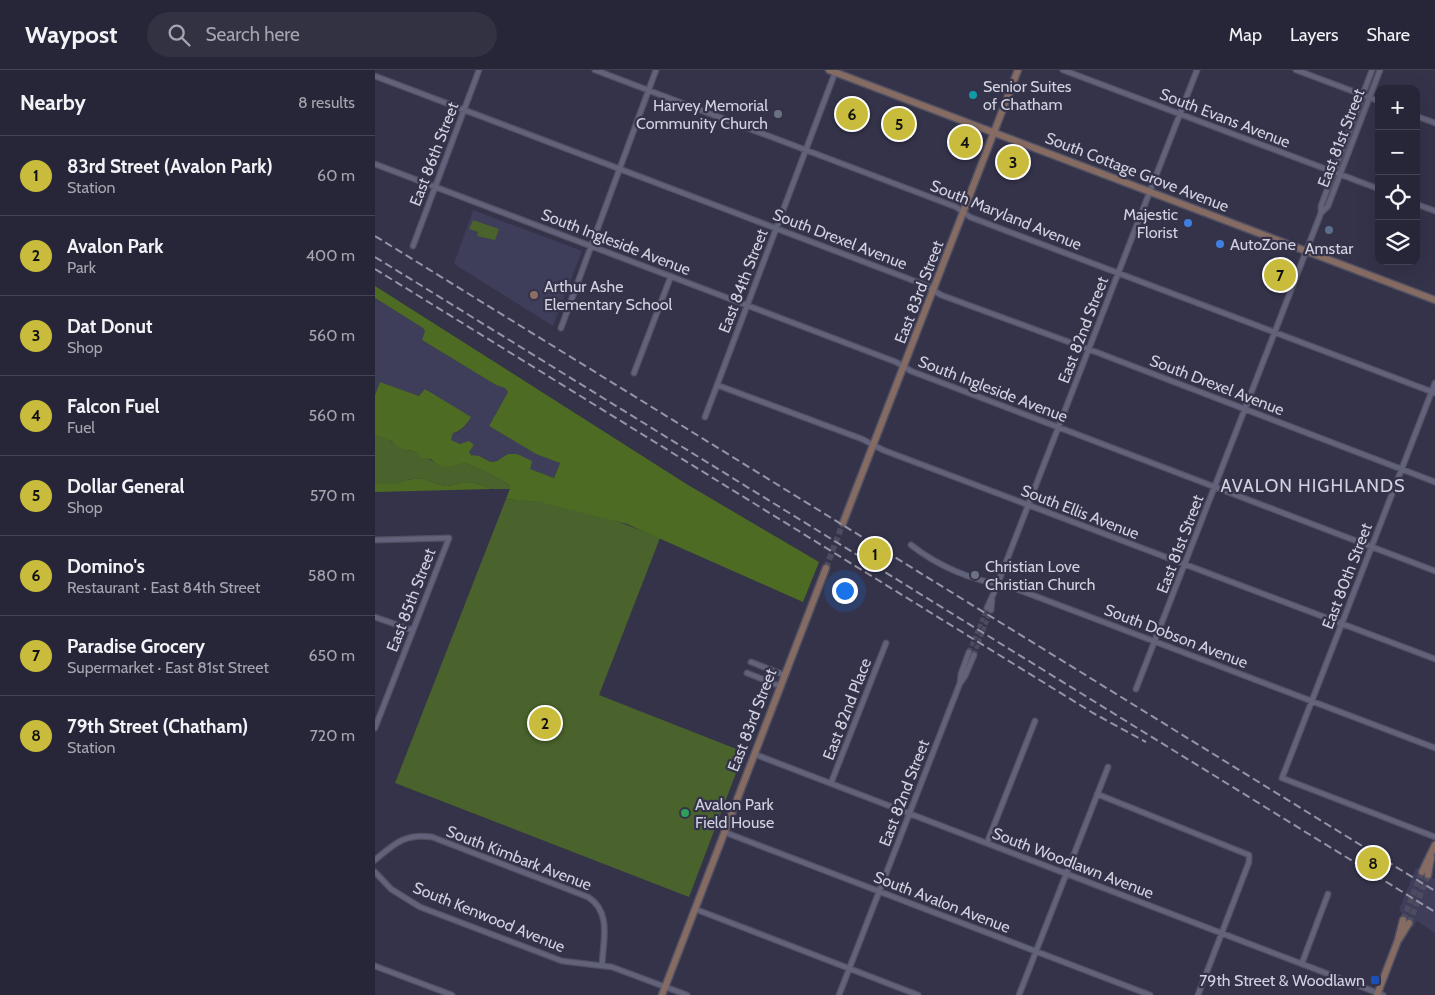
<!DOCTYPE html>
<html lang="en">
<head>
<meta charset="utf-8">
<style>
	:root { --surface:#272638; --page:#333243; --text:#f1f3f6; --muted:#a4a5ae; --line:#434353; --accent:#c9bb3b }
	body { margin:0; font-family:Cabin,sans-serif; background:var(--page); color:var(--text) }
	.controls { position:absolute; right:15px; top:15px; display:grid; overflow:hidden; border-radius:10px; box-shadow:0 5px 20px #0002 }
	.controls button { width:45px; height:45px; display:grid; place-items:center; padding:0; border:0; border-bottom:1px solid var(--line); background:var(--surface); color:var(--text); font:25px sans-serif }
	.you { position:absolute; left:469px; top:520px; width:18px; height:18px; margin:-12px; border:4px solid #fff; border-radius:50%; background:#1a73e8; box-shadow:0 0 0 8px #1a73e833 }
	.badge { display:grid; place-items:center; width:32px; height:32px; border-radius:50%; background:var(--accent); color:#111; font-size:16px; font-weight:700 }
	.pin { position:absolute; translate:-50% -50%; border:2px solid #fff; box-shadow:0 1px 5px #0006 }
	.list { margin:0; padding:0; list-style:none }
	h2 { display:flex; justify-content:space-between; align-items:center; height:65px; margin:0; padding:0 20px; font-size:21px }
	h2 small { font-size:16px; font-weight:400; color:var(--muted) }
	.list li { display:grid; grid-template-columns:32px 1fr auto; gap:15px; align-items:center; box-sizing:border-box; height:80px; padding:0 20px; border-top:1px solid var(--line) }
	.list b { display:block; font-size:19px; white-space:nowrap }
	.list p { margin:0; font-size:16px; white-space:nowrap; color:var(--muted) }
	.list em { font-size:16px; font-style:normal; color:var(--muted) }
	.icon { flex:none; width:28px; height:28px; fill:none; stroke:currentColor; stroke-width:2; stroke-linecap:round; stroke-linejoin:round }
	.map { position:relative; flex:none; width:1060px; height:925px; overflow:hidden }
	header { display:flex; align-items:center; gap:30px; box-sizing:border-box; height:70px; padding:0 25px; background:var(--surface); border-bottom:1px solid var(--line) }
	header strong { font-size:24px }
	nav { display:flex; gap:28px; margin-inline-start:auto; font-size:18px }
	.search { width:350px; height:45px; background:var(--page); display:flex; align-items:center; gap:12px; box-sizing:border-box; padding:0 18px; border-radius:28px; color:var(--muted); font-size:19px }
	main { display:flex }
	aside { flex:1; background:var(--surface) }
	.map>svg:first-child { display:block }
</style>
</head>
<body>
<header>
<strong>Waypost</strong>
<div class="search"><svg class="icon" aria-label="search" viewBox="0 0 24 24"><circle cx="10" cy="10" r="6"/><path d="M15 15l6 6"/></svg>Search here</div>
<nav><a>Map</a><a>Layers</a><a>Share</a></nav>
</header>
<main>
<aside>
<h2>Nearby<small>8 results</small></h2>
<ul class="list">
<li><span class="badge">1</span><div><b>83rd Street (Avalon Park)</b><p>Station</p></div><em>60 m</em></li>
<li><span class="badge">2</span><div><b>Avalon Park</b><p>Park</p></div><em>400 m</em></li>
<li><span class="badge">3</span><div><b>Dat Donut</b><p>Shop</p></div><em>560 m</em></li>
<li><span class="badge">4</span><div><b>Falcon Fuel</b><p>Fuel</p></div><em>560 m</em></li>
<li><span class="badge">5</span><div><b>Dollar General</b><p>Shop</p></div><em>570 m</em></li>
<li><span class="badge">6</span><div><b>Domino's</b><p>Restaurant · East 84th Street</p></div><em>580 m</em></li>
<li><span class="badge">7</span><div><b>Paradise Grocery</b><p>Supermarket · East 81st Street</p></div><em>650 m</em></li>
<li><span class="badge">8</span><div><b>79th Street (Chatham)</b><p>Station</p></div><em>720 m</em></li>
</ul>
</aside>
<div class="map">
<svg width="1060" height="925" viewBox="0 0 1060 925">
	<rect width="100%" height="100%" fill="#34334a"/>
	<path fill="#3e3d5a" d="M98 140 207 181 178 256 79 194Z
		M0 228 48 258 50 261 47 270 121 315 130 318 133 322 114 356 161 384 185 392 179 408 126 389 116 392 109 388 96 385 94 382 99 375 81 373 76 370 78 363H82L94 352 51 319 44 326 5 312 0 325Z
		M1041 798 1060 809V863L1042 851 1038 857 1024 840Z"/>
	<path fill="#4a622c" d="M98 150 124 159 120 170 102 166 103 162 94 159Z
		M0 366C15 365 25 382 39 381 46 388 56 388 64 395L89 393 109 401 136 416V419H117L100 413 88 412 73 416 65 415 46 408 32 410 20 414H0Z
		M131 429C142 430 154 430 166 432 206 438 247 452 285 468L224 625 369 682 314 827 20 713Z"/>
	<path fill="#4d6b22" d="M0 216 313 415 444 492 428 532 252 454 165 432 131 429 136 416 109 401 89 393 73 397 63 395 56 389 47 388 39 381C32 381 21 378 17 371 11 370 7 366 0 366V325L5 312 44 326 50 319 96 347C93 353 85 362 78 363L76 370 85 374 94 371 99 375 94 382 96 385 104 386 116 392 122 391 133 384H142L157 391 155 399 179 408 185 393 161 384 114 356 133 322 130 318 121 315 47 270 50 261 48 258 0 228Z
		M46 408 65 415 73 416 88 412 100 413 117 419 0 422V414H20L32 410Z"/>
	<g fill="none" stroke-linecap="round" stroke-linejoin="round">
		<path stroke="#4c4b60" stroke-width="4.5" stroke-dasharray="4.5 2" stroke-linecap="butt" d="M594 582 612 538
			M599 585 616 540"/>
		<path stroke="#4c4b60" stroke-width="6" stroke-dasharray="6 3" stroke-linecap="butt" d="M451 498 468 453
			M1028 850 1047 802
			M1034 853 1053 805"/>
		<g stroke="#525164" stroke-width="7">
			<path id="street" d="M220 0 581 137 595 147 1060 323
				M688 0 1004 119
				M921 0 1004 31
				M0 6 550 215 566 225 721 282 1060 412
				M1041 46 1060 53
				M0 94 521 292 536 301 1060 501
				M1041 134 1060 141
				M946 143 953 136 1005 0
				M38 176 104 0
				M186 258 281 0
				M259 303 296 206
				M1060 313 907 708 1060 767
				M342 315 487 369 508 380 1060 589
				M330 347 461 0
				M0 470 74 468 0 658
				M536 475C563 496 597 511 631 515L1060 678
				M612 538 621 518 822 0
				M616 540 617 530
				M0 547 37 560
				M376 592 409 605
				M372 603 405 616
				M586 612 590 606 599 585
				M761 619 946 143V136L997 0
				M379 684 1008 925
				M456 713 511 573
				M722 724 874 785V792L823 925
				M349 762 775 925
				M612 773 660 651
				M0 790C19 774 30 763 57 767L213 827C237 842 228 871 227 895
				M0 802 16 819 45 837 187 891 237 897 312 925
				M320 839 543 925
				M927 893 953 824
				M0 896 77 925
				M464 925 585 613 586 604 594 582
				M644 925 733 697"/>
		</g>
		<g stroke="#525164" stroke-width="9">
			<path id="secondary" d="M454 0 1060 230
				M468 453 643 0
				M1047 802 1060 775
				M1053 805 1056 787
				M1024 869 1034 853
				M287 925 451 498
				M1002 925 1023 870 1028 850"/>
		</g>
		<use href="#street" stroke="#62627b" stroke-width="4.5"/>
		<use href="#secondary" stroke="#866b62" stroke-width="6"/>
		<path stroke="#9494a6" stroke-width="2" stroke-dasharray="8 4" stroke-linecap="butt" d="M0 166 1060 821
			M0 187 1060 842
			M0 199 718 643 771 672"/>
	</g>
	<circle fill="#0f9aa8" stroke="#34334a" stroke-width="2" cx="598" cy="25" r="5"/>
	<g fill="#6b7280" stroke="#34334a" stroke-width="2">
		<circle cx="403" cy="44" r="5"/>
		<circle cx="600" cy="505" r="5"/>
	</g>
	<g fill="#3f7fe0" stroke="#34334a" stroke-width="2">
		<circle cx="813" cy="153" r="5"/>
		<circle cx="845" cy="174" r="5"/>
	</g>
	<circle fill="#5c6f8a" stroke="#34334a" stroke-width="2" cx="954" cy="160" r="5"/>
	<circle fill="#8d6e63" stroke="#34334a" stroke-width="2" cx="159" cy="225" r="5"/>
	<circle fill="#2e9e5b" stroke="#34334a" stroke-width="2" cx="310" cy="743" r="5"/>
	<rect fill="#1a4fb4" stroke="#34334a" stroke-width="2" x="995" y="905" width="10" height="10" rx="2.5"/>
	<g text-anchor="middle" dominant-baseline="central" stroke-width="4.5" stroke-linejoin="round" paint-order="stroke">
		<g font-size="16" fill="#d1d1e0" stroke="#34334a" text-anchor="start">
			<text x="608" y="16">Senior Suites<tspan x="608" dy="18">of Chatham</tspan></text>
			<text x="393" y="35" text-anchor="end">Harvey Memorial<tspan x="393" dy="18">Community Church</tspan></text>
			<text x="803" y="144" text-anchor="end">Majestic<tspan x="803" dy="18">Florist</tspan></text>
			<text x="855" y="174">AutoZone</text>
			<text x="954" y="178" text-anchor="middle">Amstar</text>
			<text x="169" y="216">Arthur Ashe<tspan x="169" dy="18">Elementary School</tspan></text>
			<text x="610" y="496">Christian Love<tspan x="610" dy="18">Christian Church</tspan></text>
			<text x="320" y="734">Avalon Park<tspan x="320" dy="18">Field House</tspan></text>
			<text x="990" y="910" text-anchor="end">79th Street &amp; Woodlawn</text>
		</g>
		<g font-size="16" fill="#d1d1e0" stroke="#34334a">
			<text transform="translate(850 48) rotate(21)">South Evans Avenue</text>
			<text transform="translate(966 68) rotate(-69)">East 81st Street</text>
			<text transform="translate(59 84) rotate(-69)">East 86th Street</text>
			<text transform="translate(762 102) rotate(21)">South Cottage Grove Avenue</text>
			<text transform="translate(631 145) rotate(22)">South Maryland Avenue</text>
			<text transform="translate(465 169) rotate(21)">South Drexel Avenue</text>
			<text transform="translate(241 172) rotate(21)">South Ingleside Avenue</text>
			<text transform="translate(368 211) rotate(-69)">East 84th Street</text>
			<text transform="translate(544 222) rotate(-69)">East 83rd Street</text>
			<text transform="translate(708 260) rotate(-69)">East 82nd Street</text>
			<text transform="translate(842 315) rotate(21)">South Drexel Avenue</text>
			<text transform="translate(618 319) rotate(21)">South Ingleside Avenue</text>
			<text transform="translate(705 442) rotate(21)">South Ellis Avenue</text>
			<text transform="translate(805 474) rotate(-69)">East 81st Street</text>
			<text transform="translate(972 506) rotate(-69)">East 80th Street</text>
			<text transform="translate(36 530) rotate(-69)">East 85th Street</text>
			<text transform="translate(801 566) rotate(21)">South Dobson Avenue</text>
			<text transform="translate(472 639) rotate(-69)">East 82nd Place</text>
			<text transform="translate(377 650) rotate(-69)">East 83rd Street</text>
			<text transform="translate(529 723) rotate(-69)">East 82nd Street</text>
			<text transform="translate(144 788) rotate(21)">South Kimbark Avenue</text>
			<text transform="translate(698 793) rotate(21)">South Woodlawn Avenue</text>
			<text transform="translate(567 832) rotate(21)">South Avalon Avenue</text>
			<text transform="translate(114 847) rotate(22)">South Kenwood Avenue</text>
		</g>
		<g font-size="18" letter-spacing="1" fill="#d1d1e0" stroke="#34334a">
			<text x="938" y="416">AVALON HIGHLANDS</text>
		</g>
	</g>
</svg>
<div class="controls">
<button>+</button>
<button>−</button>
<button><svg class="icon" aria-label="locate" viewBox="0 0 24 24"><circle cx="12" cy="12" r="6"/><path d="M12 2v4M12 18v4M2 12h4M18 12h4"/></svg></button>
<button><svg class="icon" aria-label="layers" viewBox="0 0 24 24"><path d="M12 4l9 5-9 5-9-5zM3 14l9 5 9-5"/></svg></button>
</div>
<div class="you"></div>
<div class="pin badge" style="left:500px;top:484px">1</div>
<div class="pin badge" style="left:170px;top:653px">2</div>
<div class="pin badge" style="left:638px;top:92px">3</div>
<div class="pin badge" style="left:590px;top:72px">4</div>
<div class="pin badge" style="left:524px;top:54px">5</div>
<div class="pin badge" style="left:477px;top:44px">6</div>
<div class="pin badge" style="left:905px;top:205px">7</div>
<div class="pin badge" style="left:998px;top:793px">8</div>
</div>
</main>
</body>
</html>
